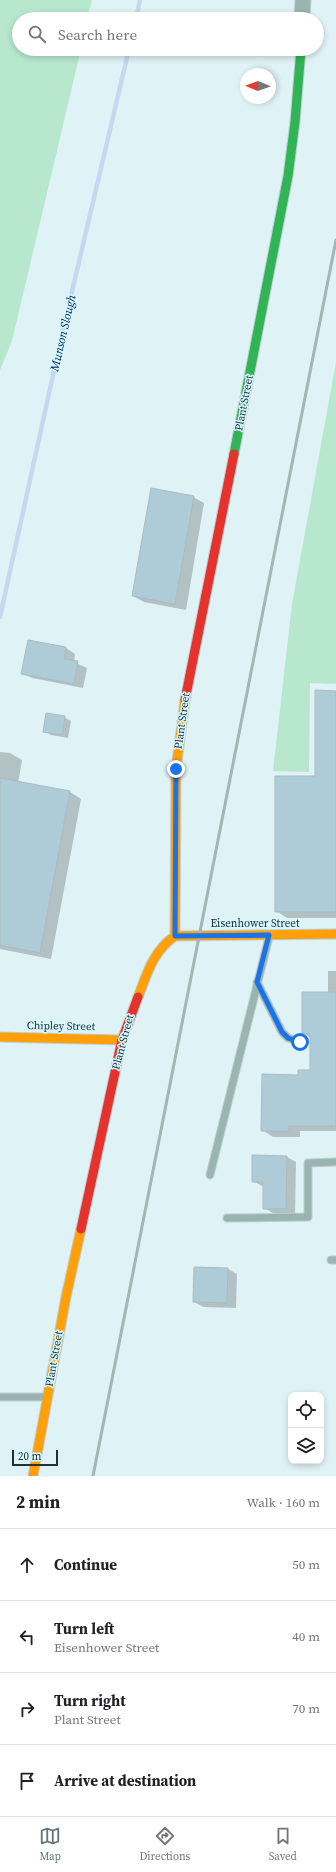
<!DOCTYPE html>
<html lang="en">
<head>
<meta charset="utf-8">
<style>
	:root { --surface:#fff; --page:#f2f2f2; --text:#202124; --muted:#757577; --line:#e0e0e0; --accent:#647578 }
	body { margin:0; font-family:"Source Serif 4",serif; background:var(--page); color:var(--text) }
	.controls { position:absolute; right:12px; bottom:12px; display:grid; overflow:hidden; border-radius:8px; box-shadow:0 2px 6px #0003 }
	.controls button { width:36px; height:36px; display:grid; place-items:center; padding:0; border:0; border-bottom:1px solid var(--line); background:var(--surface); color:var(--text); font:20px sans-serif }
	.compass { position:absolute; left:240px; top:68px; width:36px; height:36px; border-radius:50%; background:var(--surface); box-shadow:0 2px 6px #0003; rotate:271deg }
	.scale { position:absolute; left:12px; bottom:10px; width:46px; box-sizing:border-box; padding-left:4px; border:2px solid #213134; border-top:0; font-size:11px; line-height:14px; white-space:nowrap; color:#213134; -webkit-text-stroke:3px #d6f8fe; paint-order:stroke }
	.stop { position:absolute; width:12px; height:12px; margin:-9px; border:3px solid #1a73e8; border-radius:50%; background:#fff }
	.stop.end { background:#1a73e8; border-color:#fff; box-shadow:0 1px 4px #0008 }
	.list { margin:0; padding:0; list-style:none }
	h2 { display:flex; justify-content:space-between; align-items:center; height:52px; margin:0; padding:0 16px; font-size:17px }
	h2 small { font-size:13px; font-weight:400; color:var(--muted) }
	.list li { display:grid; grid-template-columns:26px 1fr auto; gap:12px; align-items:center; box-sizing:border-box; height:72px; padding:0 16px; border-top:1px solid var(--line) }
	.list b { display:block; font-size:15px; white-space:nowrap }
	.list p { margin:0; font-size:13px; white-space:nowrap; color:var(--muted) }
	.list em { font-size:13px; font-style:normal; color:var(--muted) }
	.icon { flex:none; width:22px; height:22px; fill:none; stroke:currentColor; stroke-width:2; stroke-linecap:round; stroke-linejoin:round }
	.map { position:relative; flex:none; width:336px; height:1476px; overflow:hidden }
	.search { position:absolute; background:var(--surface); box-shadow:0 2px 6px #0003; left:12px; right:12px; top:12px; height:44px; display:flex; align-items:center; gap:10px; box-sizing:border-box; padding:0 14px; border-radius:22px; color:var(--muted); font-size:15px }
	.sheet { height:340px; background:var(--surface) }
	nav { display:flex; justify-content:space-around; align-items:center; box-sizing:border-box; height:56px; border-top:1px solid var(--line); background:var(--surface); font-size:11px; color:var(--muted) }
	nav a { display:grid; justify-items:center; gap:2px }
	nav .on { color:var(--accent) }
	.map>svg:first-child { display:block }
</style>
</head>
<body>
<div class="map">
<svg width="336" height="1476" viewBox="0 0 336 1476">
	<rect width="100%" height="100%" fill="#dff2f5"/>
	<path fill="#b7e8ce" d="M0 0H92L87 19H19V49H81L12 341 0 370Z
		M336 362V684L310 683 309 772 273 771 292 604Z"/>
	<path fill="#0003" d="M193 497 204 503 186 610 144 602 133 596Z
		M28 641 66 648 75 654 74 662 87 668 83 688 32 678 22 673Z
		M336 692V918H287L276 911 316 777Z
		M64 717 71 721 68 738 51 735 44 731Z
		M0 752 10 753 22 760 18 783 70 792 81 799 51 959 0 949Z
		M328 971H336V1131H300V1137H273L262 1130 299 1076 311 1071V1038L303 1033 328 993Z
		M287 1157 296 1162 295 1214 273 1213 264 1208V1187L253 1181Z
		M228 1269 237 1274 236 1308 204 1307 194 1302Z"/>
	<g fill="none" stroke-linecap="round" stroke-linejoin="round">
		<path stroke="#c5d8f0" stroke-width="4.5" d="M136 19 140 0
			M0 617 62 334 129 49"/>
	</g>
	<path fill="#aeccd8" stroke="#acbbc0" d="M151 488 194 496 175 604 132 596Z
		M28 640 66 647 64 659 78 661 74 684 21 674Z
		M315 690 336 691V912H275V776H315Z
		M46 713 65 716 62 735 43 732Z
		M0 778 70 791 40 953 0 945Z
		M302 992H336V1126H289V1131H261L262 1074 298 1075V1070H310V1033L302 1034Z
		M252 1155 287 1156 286 1209H263V1182H252Z
		M194 1267 228 1268 227 1303 193 1302Z"/>
	<g fill="none" stroke-linecap="round" stroke-linejoin="round">
		<g stroke="#beced1" stroke-width="9">
			<path id="lane" d="M257 982 282 1032 288 1038 300 1042
				M210 1175 269 937
				M227 1218 308 1217V1163L336 1162
				M331 1260H336
				M0 1397H46"/>
		</g>
		<g stroke="#beced1" stroke-width="17">
			<path id="street" d="M302 19 303 0"/>
		</g>
		<g stroke="#beced1" stroke-width="11">
			<path id="fast" d="M234 454 288 176 295 122 301 49"/>
		</g>
		<g stroke="#beced1" stroke-width="11">
			<path id="slow" d="M175 936 176 769 185 700
				M175 936 336 934
				M138 997C147 974 153 951 175 936
				M0 1037 122 1040
				M33 1476 66 1297 81 1229"/>
		</g>
		<g stroke="#beced1" stroke-width="11">
			<path id="jam" d="M185 700 234 454
				M81 1229 122 1040 138 997"/>
		</g>
		<use href="#lane" stroke="#99b4b1" stroke-width="7"/>
		<use href="#street" stroke="#99b4b1" stroke-width="15"/>
		<use href="#fast" stroke="#30b455" stroke-width="9"/>
		<use href="#slow" stroke="#ff9f0a" stroke-width="9"/>
		<use href="#jam" stroke="#e5322d" stroke-width="9"/>
		<path stroke="#a3b6b5" stroke-width="3" d="M93 1476 336 240"/>
	</g>
	<g fill="none" stroke-linecap="round" stroke-linejoin="round">
		<path stroke="#1a73e8" stroke-width="5" d="M176 769 175 936 269 935 257 982 282 1032 288 1038 300 1042"/>
	</g>
	<g text-anchor="middle" dominant-baseline="central" stroke-width="3" stroke-linejoin="round" paint-order="stroke">
		<g font-size="11" fill="#213134" stroke="#d6f8fe">
			<text transform="translate(244 403) rotate(-79)">Plant Street</text>
			<text transform="translate(182 721) rotate(-82)">Plant Street</text>
			<text x="255" y="923">Eisenhower Street</text>
			<text transform="translate(61 1026) rotate(1)">Chipley Street</text>
			<text transform="translate(123 1042) rotate(-75)">Plant Street</text>
			<text transform="translate(54 1359) rotate(-80)">Plant Street</text>
		</g>
		<g font-size="12" font-style="italic" fill="#022066" stroke="#d6f8fe">
			<text transform="translate(63 333) rotate(-77)">Munson Slough</text>
		</g>
	</g>
</svg>
<div class="controls">
<button><svg class="icon" aria-label="locate" viewBox="0 0 24 24"><circle cx="12" cy="12" r="6"/><path d="M12 2v4M12 18v4M2 12h4M18 12h4"/></svg></button>
<button><svg class="icon" aria-label="layers" viewBox="0 0 24 24"><path d="M12 4l9 5-9 5-9-5zM3 14l9 5 9-5"/></svg></button>
</div>
<svg class="compass" viewBox="-18 -18 36 36"><path d="M0-13l5 13h-10z" fill="#e53935"/><path d="M0 13l5-13h-10z" fill="#757577"/></svg>
<div class="scale">20 m</div>
<div class="stop" style="left:300px;top:1042px"></div>
<div class="stop end" style="left:176px;top:769px"></div>
<div class="search"><svg class="icon" aria-label="search" viewBox="0 0 24 24"><circle cx="10" cy="10" r="6"/><path d="M15 15l6 6"/></svg>Search here</div>
</div>
<section class="sheet">
<h2>2 min<small>Walk · 160 m</small></h2>
<ul class="list">
<li><svg class="icon" aria-label="ahead" viewBox="0 0 24 24"><path d="M12 20V5M6 11l6-6 6 6"/></svg><div><b>Continue</b></div><em>50 m</em></li>
<li><svg class="icon" aria-label="left" viewBox="0 0 24 24"><path d="M17 20v-9H6M10 6l-5 5 5 5"/></svg><div><b>Turn left</b><p>Eisenhower Street</p></div><em>40 m</em></li>
<li><svg class="icon" aria-label="right" viewBox="0 0 24 24"><path d="M7 20v-9h11M14 6l5 5-5 5"/></svg><div><b>Turn right</b><p>Plant Street</p></div><em>70 m</em></li>
<li><svg class="icon" aria-label="arrive" viewBox="0 0 24 24"><path d="M6 21V4h12l-3 4 3 4H6"/></svg><div><b>Arrive at destination</b></div></li>
</ul>
</section>
<nav>
<a class="on"><svg class="icon" aria-label="map" viewBox="0 0 24 24"><path d="M3 6l6-2 6 2 6-2v14l-6 2-6-2-6 2zM9 4v14M15 6v14"/></svg>Map</a>
<a><svg class="icon" aria-label="directions" viewBox="0 0 24 24"><path d="M12 3l9 9-9 9-9-9zM9 14v-3h6M13 9l2 2-2 2"/></svg>Directions</a>
<a><svg class="icon" aria-label="saved" viewBox="0 0 24 24"><path d="M7 4h10v16l-5-4-5 4z"/></svg>Saved</a>
</nav>
</body>
</html>
